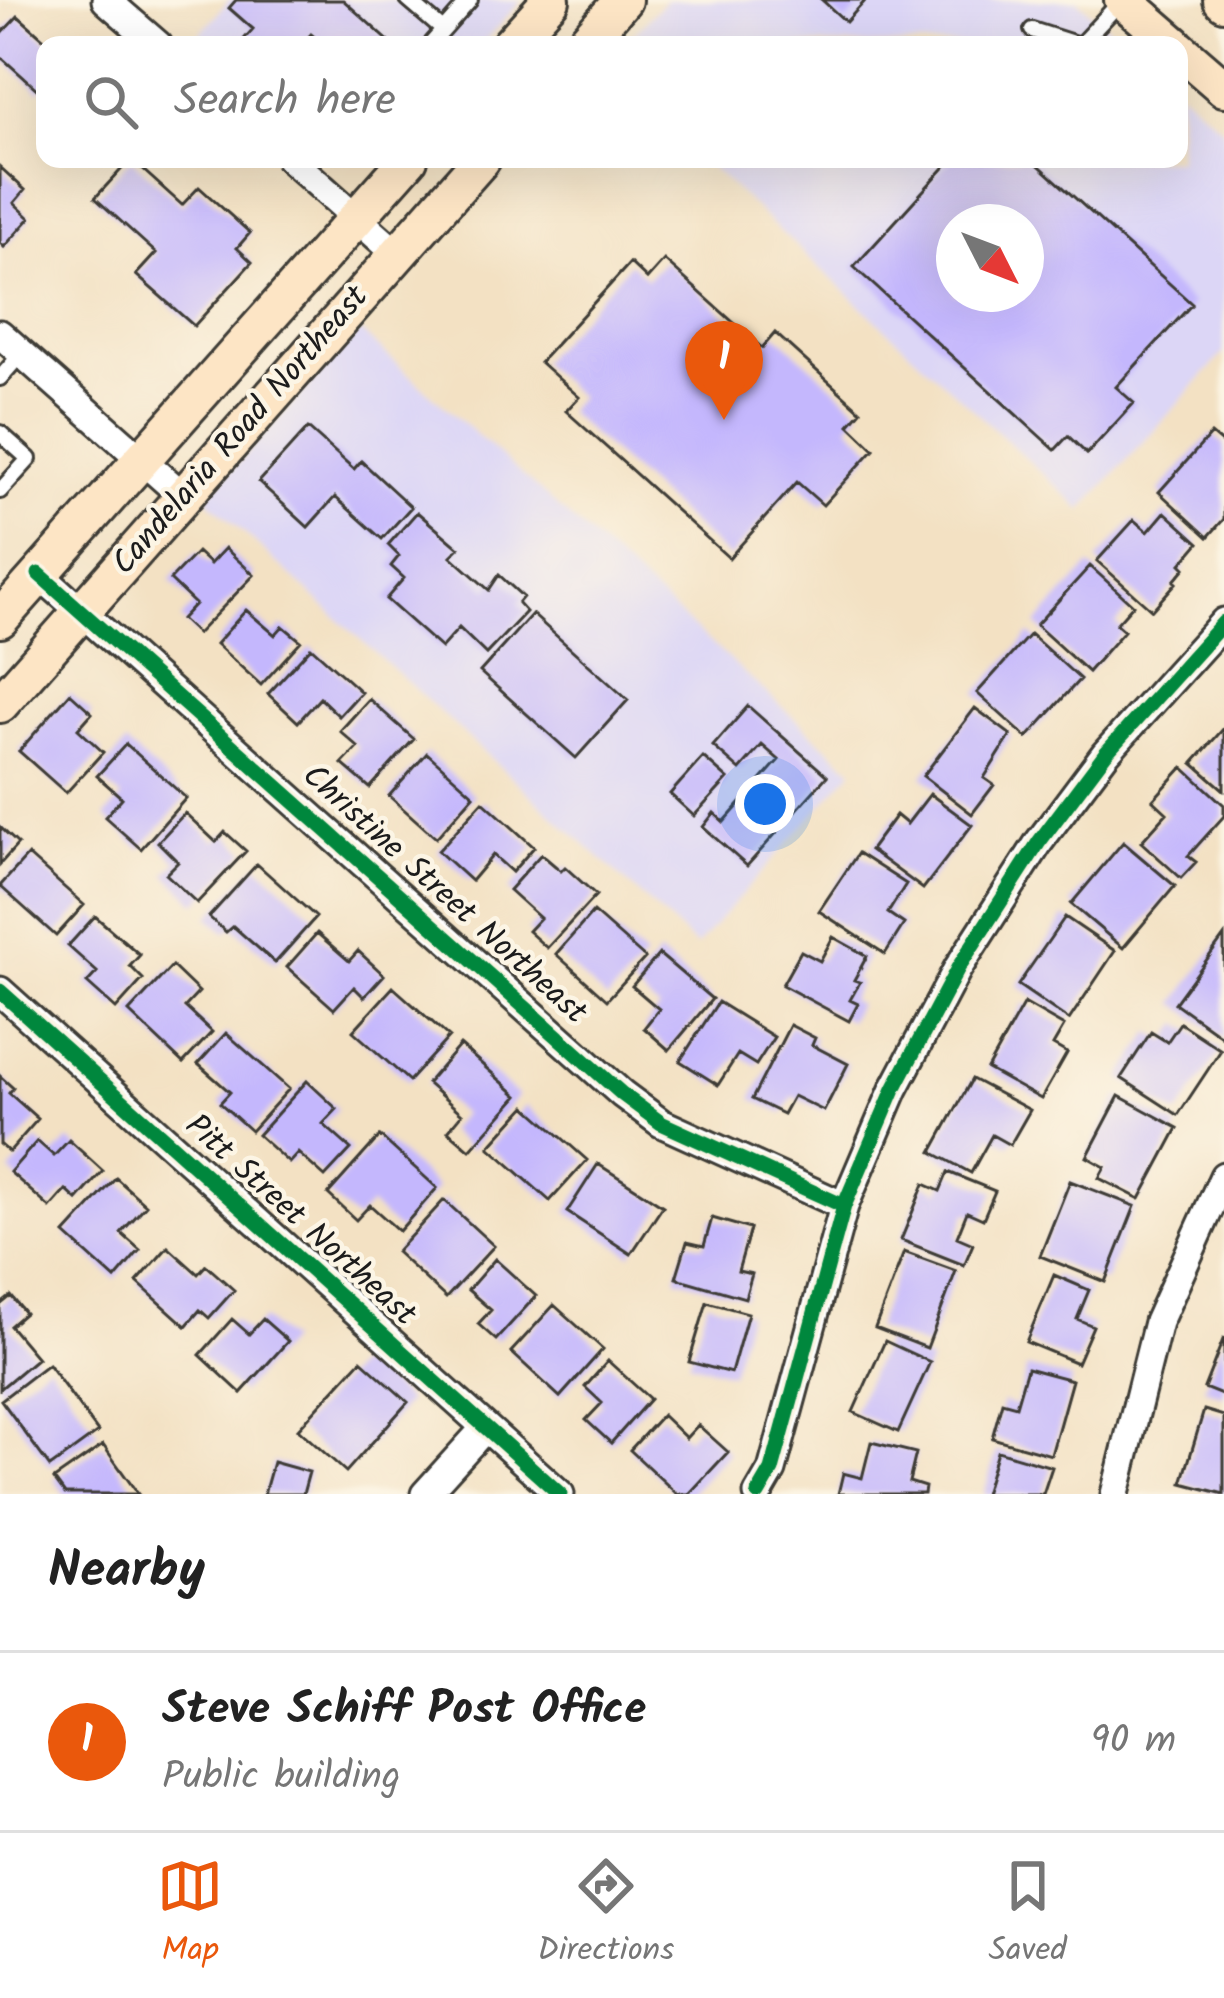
<!DOCTYPE html>
<html lang="en">
<head>
<meta charset="utf-8">
<style>
	:root { --surface:#fff; --page:#f6f6f6; --text:#222; --muted:#767676; --line:#e0e0e0; --accent:#ea580c }
	body { margin:0; font-family:Kalam,sans-serif; background:var(--page); color:var(--text) }
	.compass { position:absolute; left:936px; top:204px; width:108px; height:108px; border-radius:50%; background:var(--surface); box-shadow:0 12px 48px #0002; rotate:132deg }
	.you { position:absolute; left:765px; top:804px; width:42px; height:42px; margin:-30px; border:9px solid #fff; border-radius:50%; background:#1a73e8; box-shadow:0 0 0 18px #1a73e833 }
	.badge { display:grid; place-items:center; width:78px; height:78px; border-radius:50%; background:var(--accent); color:#fff; font-size:39px; font-weight:700 }
	.pin { position:absolute; translate:-50% -99px; filter:drop-shadow(0 3px 6px #0008) }
	.pin::after { content:''; position:absolute; top:63px; width:42px; height:36px; background:inherit; clip-path:polygon(0 0,100% 0,50% 100%) }
	.list { margin:0; padding:0; list-style:none }
	h2 { display:flex; justify-content:space-between; align-items:center; height:156px; margin:0; padding:0 48px; font-size:51px }
	h2 small { font-size:39px; font-weight:400; color:var(--muted) }
	.list li { display:grid; grid-template-columns:78px 1fr auto; gap:36px; align-items:center; box-sizing:border-box; height:180px; padding:0 48px; border-top:3px solid var(--line) }
	.list b { display:block; font-size:45px; white-space:nowrap }
	.list p { margin:0; font-size:39px; white-space:nowrap; color:var(--muted) }
	.list em { font-size:39px; font-style:normal; color:var(--muted) }
	.icon { flex:none; width:66px; height:66px; fill:none; stroke:currentColor; stroke-width:2; stroke-linecap:round; stroke-linejoin:round }
	.map { position:relative; flex:none; width:1224px; height:1494px; overflow:hidden }
	.search { position:absolute; background:var(--surface); box-shadow:0 12px 48px #0002; left:36px; right:36px; top:36px; height:132px; display:flex; align-items:center; gap:30px; box-sizing:border-box; padding:0 42px; border-radius:24px; color:var(--muted); font-size:45px }
	.sheet { height:336px; background:var(--surface) }
	nav { display:flex; justify-content:space-around; align-items:center; box-sizing:border-box; height:168px; border-top:3px solid var(--line); background:var(--surface); font-size:33px; color:var(--muted) }
	nav a { display:grid; justify-items:center; gap:6px }
	nav .on { color:var(--accent) }
	.map>svg:first-child { display:block }
</style>
</head>
<body>
<div class="map">
<svg width="1224" height="1494" viewBox="0 0 1224 1494">
	<rect width="100%" height="100%" fill="#fcf5e5"/>
	<filter id="ink" filterUnits="userSpaceOnUse"><feTurbulence type="fractalNoise" baseFrequency=".00833" numOctaves="2"/><feDisplacementMap in="SourceGraphic" scale="24" xChannelSelector="R" yChannelSelector="G"/><feConvolveMatrix kernelMatrix="1 2 1 2 8 2 1 2 1" color-interpolation-filters="sRGB"/></filter>
	<filter id="wash" filterUnits="userSpaceOnUse"><feTurbulence type="fractalNoise" baseFrequency=".004" numOctaves="4" result="noise"/><feDisplacementMap in="SourceGraphic" scale="48" xChannelSelector="R" yChannelSelector="G"/><feGaussianBlur stdDeviation="2.7" result="paint"/><feColorMatrix in="noise" values="0 0 0 0 0 0 0 0 0 0 0 0 0 0 0 0 0 1.4 0 .05"/><feComposite in="paint" operator="in"/></filter>
	<g filter="url(#wash)">
		<rect width="100%" height="100%" fill="#f3e1c3"/>
		<path fill="#dcd6f6" fill-rule="evenodd" d="M229 0H522L481 45H201L195 40Z
			M666 0H1077L1128 45H623Z
			M1179 90 1224 130V353L1082 510 702 159H1179ZM954 222H1026V294H954Z
			M360 331 853 770 696 946 206 498Z"/>
		<g id="blocks">
			<path fill="#c4b7fd" fill-rule="evenodd" d="M236 0H343L393 45H324L311 34 301 45H239L253 29 229 8Z
				M822 0H866L846 22Z
				M18 16 51 45H45V85L39 91 0 56V35Z
				M131 159 182 205 199 187 250 233 237 248 252 262 194 326 136 275 156 253 95 198Z
				M952 159H1032L1192 304 1116 387 1134 403 1087 454 1068 436 1055 450 854 267ZM954 222H1026V294H954Z
				M0 167 25 190 14 203 30 218 4 247 0 243Z
				M664 260 762 348 775 333 861 411 849 425 874 449 823 505 797 482 729 558 566 411 579 397 540 362 630 263 647 279Z
				M308 428 354 469 361 461 411 507 382 539 335 497 308 527 259 482Z
				M1211 434 1224 445V519L1208 537 1159 492Z
				M417 512 459 548 451 556 489 590 499 575 523 597 518 603 526 612 486 654 459 628 441 648 386 599 404 578 391 566 399 556 388 545Z
				M1165 512 1199 543 1181 564 1185 568 1174 581 1176 583 1152 610 1097 561 1134 520 1148 532Z
				M225 548 254 575 197 634 181 619 195 604 170 580 197 552 210 564Z
				M1090 566 1133 605 1116 624 1124 631 1088 672 1036 625Z
				M246 610 275 635 283 626 301 641 261 685 216 644Z
				M532 614 628 700 576 758 480 672Z
				M1030 634 1080 679 1027 738 977 693Z
				M311 647 361 692 339 716 320 698 298 722 268 694Z
				M70 693 92 713 78 729 103 752 66 793 19 751Z
				M369 699 414 739 370 788 342 764 358 747 340 731Z
				M748 706 827 776 747 866 703 827 714 813 724 822 779 760 762 745 740 770 713 746Z
				M975 708 1011 735 984 778 994 785 972 814 923 776Z
				M1224 728V790L1193 763Z
				M126 744 186 798 141 849 105 817 122 798 97 776Z
				M427 753 474 795 436 838 389 796Z
				M703 757 728 779 694 816 670 794Z
				M1183 767 1224 805V816L1188 856 1196 862 1181 878 1141 842 1167 813 1153 800Z
				M930 794 972 825 923 889 870 850 896 815 907 824Z
				M483 801 534 847 512 872 493 855 471 881 438 851Z
				M185 813 216 842 225 832 246 851 197 903 166 874 178 862 158 842Z
				M0 827 18 844 0 864Z
				M1123 842 1175 886 1123 948 1071 904Z
				M858 853 906 884 888 913 904 924 885 954 819 911Z
				M541 854 561 871 565 867 596 895 547 948 528 931 540 918 509 890Z
				M28 855 84 905 56 936 0 886Z
				M257 864 316 917 275 963 233 926 226 932 209 917Z
				M593 912 645 958 607 1000 556 954Z
				M95 916 140 955 130 966 143 979 116 1009 87 983 97 972 68 946Z
				M1065 917 1115 951 1069 1020 1018 985Z
				M317 933 349 961 358 951 384 975 364 997 354 987 334 1009 287 967Z
				M1224 936V1038L1175 1003Z
				M833 937 867 956 854 980 860 982 850 1000 858 1004 849 1021 782 985 801 951 820 961Z
				M659 954 712 999 669 1050 644 1028 659 1009 632 986Z
				M172 966 199 992 185 1007 212 1032 183 1063 129 1012Z
				M393 987 449 1037 409 1081 353 1031Z
				M718 1002 774 1037 756 1065 738 1054 718 1085 680 1061Z
				M1024 1003 1064 1026 1053 1045 1067 1053 1041 1099 987 1069Z
				M1180 1023 1221 1050 1178 1115 1121 1078 1151 1032 1167 1042Z
				M790 1025 815 1038 812 1045 848 1064 824 1111 793 1096 783 1114 752 1099Z
				M226 1033 289 1089 251 1131 220 1103 230 1092 198 1064Z
				M460 1045 518 1096 470 1150 448 1131 462 1114 427 1083Z
				M0 1076 13 1088 9 1093 38 1119 9 1152 0 1144Z
				M972 1079 1030 1110 1010 1145 992 1135 971 1173 932 1152Z
				M307 1081 337 1109 323 1124 351 1149 325 1177 298 1153 289 1163 258 1135Z
				M1119 1096 1178 1128 1140 1199 1099 1178 1105 1167 1087 1157Z
				M526 1106 587 1160 550 1201 489 1147Z
				M380 1136 437 1188 399 1231 370 1205 356 1220 328 1194Z
				M69 1140 103 1171 77 1200 66 1190 50 1208 10 1172 37 1141 54 1156Z
				M598 1164 663 1206 631 1254 567 1212Z
				M948 1172 995 1191 983 1219 967 1212 957 1237 973 1244 964 1265 901 1240 924 1184 940 1191Z
				M116 1178 146 1205 121 1233 140 1250 115 1279 65 1234Z
				M1070 1181 1135 1206 1105 1282 1040 1256Z
				M444 1200 494 1246 446 1298 396 1252Z
				M712 1218 750 1229 738 1271 752 1274 745 1298 676 1278 687 1242 704 1246Z
				M168 1247 198 1274 206 1265 234 1290 209 1318 200 1310 186 1326 137 1282Z
				M904 1252 956 1271 927 1348 875 1328Z
				M495 1259 536 1296 496 1340 478 1324 491 1310 468 1290Z
				M1054 1275 1089 1290 1077 1319 1093 1326 1077 1363 1026 1342Z
				M11 1296 25 1313 10 1326 37 1358 0 1389V1305Z
				M707 1302 748 1313 731 1373 689 1362Z
				M554 1305 603 1349 560 1397 511 1352Z
				M232 1319 249 1334 263 1319 288 1341 241 1393 200 1355Z
				M1224 1337V1396L1204 1388Z
				M885 1341 930 1362 898 1432 853 1412Z
				M361 1360 408 1402 346 1472 298 1429Z
				M608 1361 650 1399 611 1443 586 1420 602 1403 585 1387Z
				M48 1364 98 1432 50 1467 1 1400Z
				M1027 1368 1072 1380 1051 1455 992 1438 1002 1402 1016 1406Z
				M1204 1410 1224 1416V1494L1182 1483Z
				M662 1415 686 1438 698 1425 728 1452 689 1494H677L630 1450Z
				M871 1442 916 1453 909 1482 925 1487 924 1494H838L843 1473 862 1478Z
				M103 1445 138 1494H65L54 1479Z
				M997 1451 1052 1467 1043 1494H984Z
				M273 1462 309 1472 303 1494H264Z"/>
		</g>
	</g>
	<g filter="url(#ink)">
		<use href="#blocks" fill-opacity="0" stroke="#3c3a35" stroke-width="3"/>
		<g fill="none" stroke-linecap="round" stroke-linejoin="round">
			<g stroke="#3c3a35" stroke-width="20">
				<path id="service" d="M408 0 443 30
					M1032 30 1079 45
					M434 45 432 43 470 0
					M1080 45 1122 0
					M0 378 22 353
					M0 433 29 459 0 491"/>
			</g>
			<g stroke="#3c3a35" stroke-width="33">
				<path id="minor" d="M106 0 158 45
					M290 159 397 254
					M0 334 183 496
					M39 574 622 1094 661 1123 844 1206
					M0 991 560 1494
					M425 1494 485 1428
					M758 1494 772 1470 844 1206 894 1089 958 968 1039 842 1105 754 1224 622
					M1115 1494 1158 1322 1224 1176"/>
			</g>
			<g stroke="#3c3a35" stroke-width="42">
				<path id="secondary" d="M1123 0 1175 45
					M1222 0 1224 2
					M510 45 551 0
					M583 45 623 0
					M1179 49 1224 88
					M0 619 409 159
					M0 704 482 159"/>
			</g>
			<use href="#service" stroke="#fff" stroke-width="14"/>
			<use href="#minor" stroke="#fff" stroke-width="27"/>
			<use href="#secondary" stroke="#fde5c5" stroke-width="36"/>
			<g stroke="#fcf5e5" stroke-width="22">
				<path id="cycleway" d="M39 574 622 1094 661 1123 844 1206
					M0 991 560 1494
					M758 1494 772 1470 844 1206 894 1089 958 968 1039 842 1105 754 1224 622"/>
			</g>
			<use href="#cycleway" stroke="#00873e" stroke-width="15"/>
		</g>
	</g>
	<g text-anchor="middle" dominant-baseline="central" stroke-width="9" stroke-linejoin="round" paint-order="stroke">
		<g font-size="33" fill="#1c1c1c" stroke="#fcf5e5">
			<text transform="translate(241 431) rotate(-49)">Candelaria Road Northeast</text>
			<text transform="translate(444 895) rotate(42)">Christine Street Northeast</text>
			<text transform="translate(300 1221) rotate(42)">Pitt Street Northeast</text>
		</g>
	</g>
</svg>
<svg class="compass" viewBox="-18 -18 36 36"><path d="M0-13l5 13h-10z" fill="#e53935"/><path d="M0 13l5-13h-10z" fill="#767676"/></svg>
<div class="you"></div>
<div class="pin badge" style="left:724px;top:420px">1</div>
<div class="search"><svg class="icon" aria-label="search" viewBox="0 0 24 24"><circle cx="10" cy="10" r="6"/><path d="M15 15l6 6"/></svg>Search here</div>
</div>
<section class="sheet">
<h2>Nearby<small></small></h2>
<ul class="list">
<li><span class="badge">1</span><div><b>Steve Schiff Post Office</b><p>Public building</p></div><em>90 m</em></li>
</ul>
</section>
<nav>
<a class="on"><svg class="icon" aria-label="map" viewBox="0 0 24 24"><path d="M3 6l6-2 6 2 6-2v14l-6 2-6-2-6 2zM9 4v14M15 6v14"/></svg>Map</a>
<a><svg class="icon" aria-label="directions" viewBox="0 0 24 24"><path d="M12 3l9 9-9 9-9-9zM9 14v-3h6M13 9l2 2-2 2"/></svg>Directions</a>
<a><svg class="icon" aria-label="saved" viewBox="0 0 24 24"><path d="M7 4h10v16l-5-4-5 4z"/></svg>Saved</a>
</nav>
</body>
</html>
